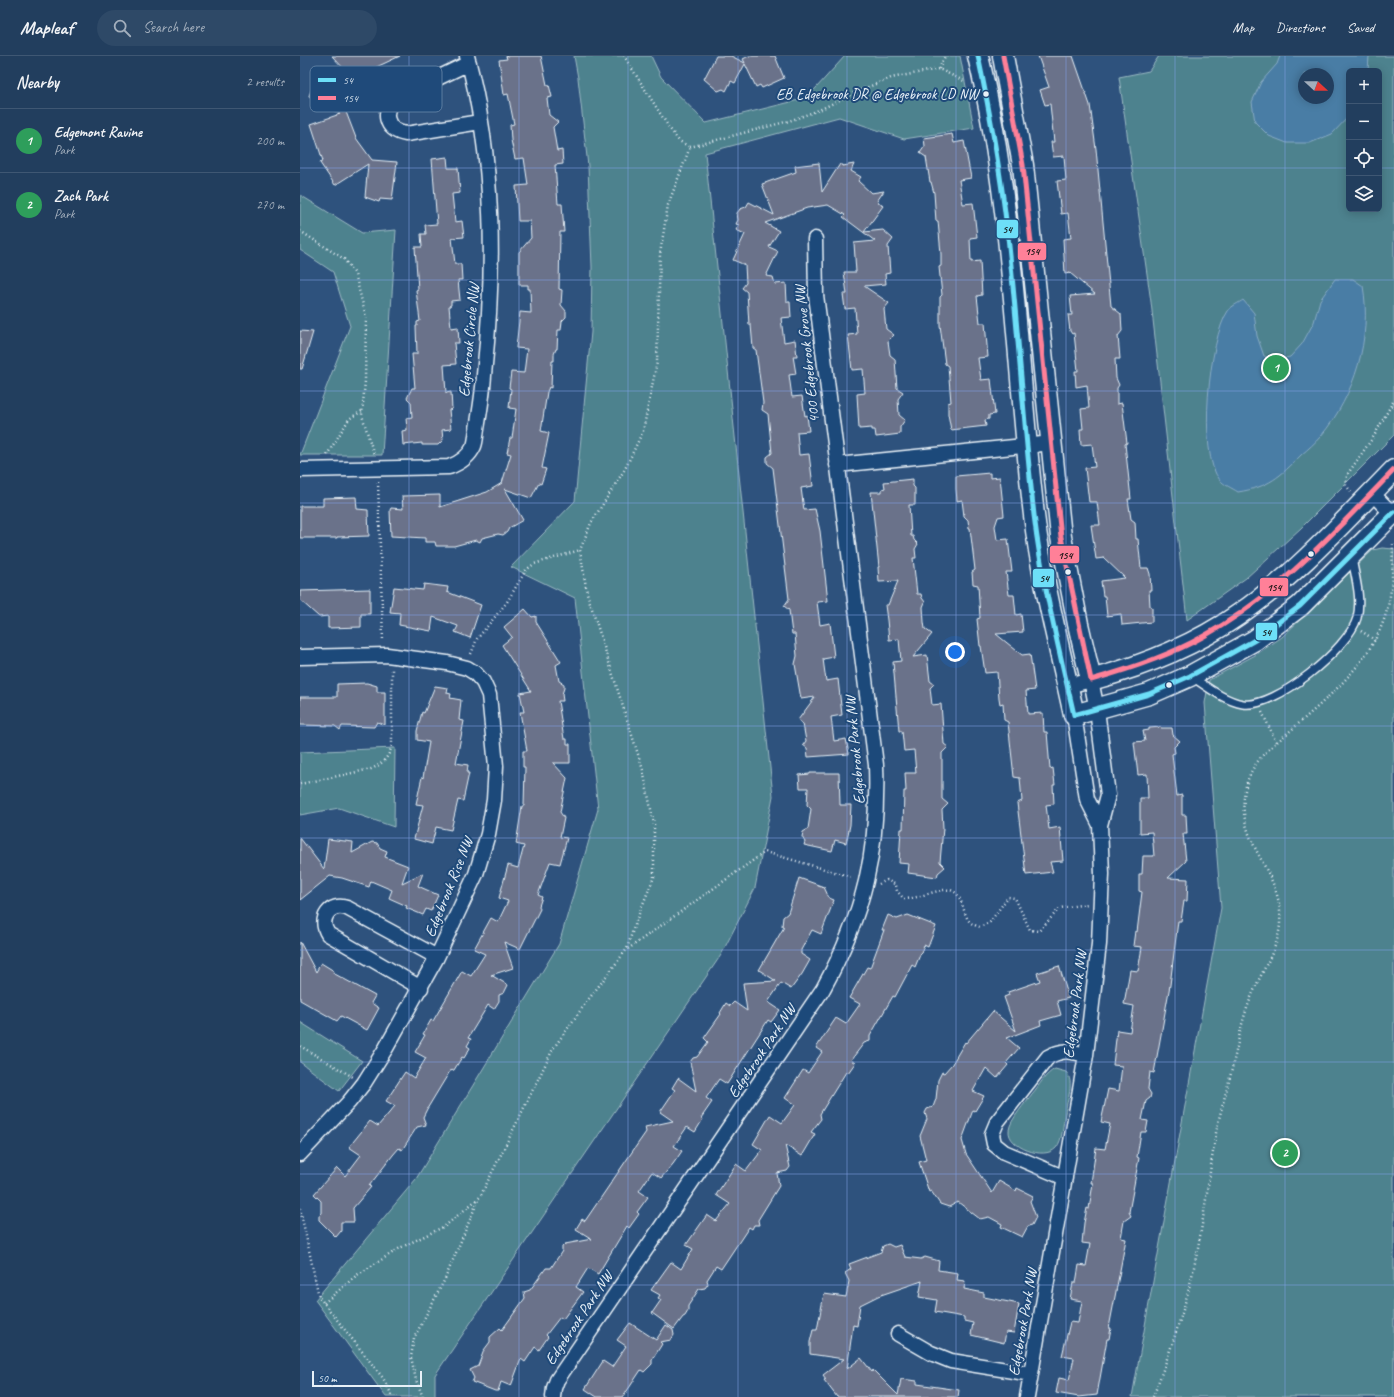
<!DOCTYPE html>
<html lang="en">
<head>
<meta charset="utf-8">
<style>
	:root { --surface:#223e5e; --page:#2e4967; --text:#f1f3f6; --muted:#a2aebc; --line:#3f5773; --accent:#ffd166 }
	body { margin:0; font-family:Caveat,sans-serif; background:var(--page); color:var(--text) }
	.controls { position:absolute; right:12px; top:12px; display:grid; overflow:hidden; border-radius:6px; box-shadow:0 2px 10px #0003 }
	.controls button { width:36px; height:36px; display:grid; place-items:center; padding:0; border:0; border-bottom:1px solid var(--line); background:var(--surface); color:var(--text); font:20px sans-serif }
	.compass { position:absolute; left:998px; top:12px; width:36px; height:36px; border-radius:50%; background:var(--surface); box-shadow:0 2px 10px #0003; rotate:111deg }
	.scale { position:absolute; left:12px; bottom:10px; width:110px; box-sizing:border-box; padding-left:4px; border:2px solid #e8f1f8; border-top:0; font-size:11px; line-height:14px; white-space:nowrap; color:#e8f1f8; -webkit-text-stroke:3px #1f4a7a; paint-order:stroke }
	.you { position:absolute; left:655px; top:596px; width:14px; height:14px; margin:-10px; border:3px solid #fff; border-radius:50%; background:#1a73e8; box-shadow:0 0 0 6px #1a73e833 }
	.badge { display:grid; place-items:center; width:26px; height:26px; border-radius:50%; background:var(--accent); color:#fff; font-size:13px; font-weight:700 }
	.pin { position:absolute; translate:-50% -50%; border:2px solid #fff; box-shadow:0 1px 4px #0006 }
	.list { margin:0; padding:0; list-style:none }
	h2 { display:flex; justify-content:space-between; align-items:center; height:52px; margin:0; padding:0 16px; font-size:17px }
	h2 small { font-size:13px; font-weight:400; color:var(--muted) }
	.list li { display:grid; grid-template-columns:26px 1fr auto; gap:12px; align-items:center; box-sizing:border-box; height:64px; padding:0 16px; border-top:1px solid var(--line) }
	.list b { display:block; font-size:15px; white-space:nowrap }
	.list p { margin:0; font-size:13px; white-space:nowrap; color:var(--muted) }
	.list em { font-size:13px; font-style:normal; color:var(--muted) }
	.icon { flex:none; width:22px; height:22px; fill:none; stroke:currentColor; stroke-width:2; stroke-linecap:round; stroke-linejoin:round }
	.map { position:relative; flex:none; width:1094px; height:1341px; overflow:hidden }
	header { display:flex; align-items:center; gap:24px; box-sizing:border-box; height:56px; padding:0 20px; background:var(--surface); border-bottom:1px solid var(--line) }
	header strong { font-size:19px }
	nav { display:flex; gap:22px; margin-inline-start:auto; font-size:14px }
	.search { width:280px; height:36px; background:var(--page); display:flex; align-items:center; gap:10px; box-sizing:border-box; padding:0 14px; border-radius:22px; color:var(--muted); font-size:15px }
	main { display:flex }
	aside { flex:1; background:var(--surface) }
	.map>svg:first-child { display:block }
</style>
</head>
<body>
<header>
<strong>Mapleaf</strong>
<div class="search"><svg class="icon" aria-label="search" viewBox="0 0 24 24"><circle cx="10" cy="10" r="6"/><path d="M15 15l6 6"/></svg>Search here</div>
<nav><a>Map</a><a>Directions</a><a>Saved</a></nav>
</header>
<main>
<aside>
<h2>Nearby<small>2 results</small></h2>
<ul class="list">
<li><span class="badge" style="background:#2e9e5b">1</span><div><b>Edgemont Ravine</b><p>Park</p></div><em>200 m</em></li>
<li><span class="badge" style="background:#2e9e5b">2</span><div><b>Zach Park</b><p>Park</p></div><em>270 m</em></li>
</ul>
</aside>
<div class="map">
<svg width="1094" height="1341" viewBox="0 0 1094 1341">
	<rect width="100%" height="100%" fill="#2e527d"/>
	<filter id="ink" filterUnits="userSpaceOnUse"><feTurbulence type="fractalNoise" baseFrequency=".025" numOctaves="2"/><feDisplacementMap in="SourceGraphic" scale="8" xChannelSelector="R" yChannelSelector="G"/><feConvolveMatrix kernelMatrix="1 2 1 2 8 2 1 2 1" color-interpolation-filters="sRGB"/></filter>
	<g filter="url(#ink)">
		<path fill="#4e828e" stroke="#9bbac3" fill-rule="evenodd" d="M274 0H351L361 21 406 67 507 42 545 0H660L674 72 604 83 539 61 405 97 473 740 455 832 421 899 135 1319V1341H86L15 1244 116 1123 259 888 298 753 275 542 211 511 275 445 291 276 292 211 288 110 278 22Z
			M859 0H1094V379L1001 472 946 522 887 564 851 246 819 21 849 15ZM1049 15H1079V153H1049ZM1004 18H1028V42H1004Z
			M0 139 62 177 96 174 82 399H0L50 270 33 216 0 194Z
			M1082 492 1094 493V1341H832L921 852 905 647 909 624 957 598 982 581 1073 494Z
			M95 692 94 771 39 752 0 759V696Z
			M0 966 62 1005 39 1035 0 1006Z
			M755 1013 766 1016C775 1026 767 1044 765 1057 763 1067 763 1084 756 1092 744 1105 707 1091 709 1074 710 1064 726 1046 732 1038 739 1030 745 1018 755 1013Z"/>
		<path fill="#487da5" stroke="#88abc6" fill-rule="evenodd" d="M980 0H1069L1068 15H1049V60L1032 78 1010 87H987L969 80 955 66 952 46 961 26 977 8ZM1004 18H1028V42H1004Z
			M1035 223H1053L1063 230C1072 282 1055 339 1021 380 1015 387 1008 393 1001 399 980 421 969 431 938 436 932 432 924 429 920 424 897 399 909 282 928 255 931 250 939 247 943 244L954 257 957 280 964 300 976 304 990 301 1002 288 1014 266 1020 244Z"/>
		<path fill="#6a728a" stroke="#e8f1f8" d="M32 0H100L68 15 74 21 62 32Z
			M206 0H241L247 29H249L252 41 247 42 249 59 258 66 253 71 257 95 262 94 263 108 255 109 258 148H262L264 176H260L259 233 262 234 261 249 266 255V261L262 265 261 274H258L257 293H256L254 298V305H252L251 332 249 331 247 336 241 375 249 377 242 412 246 413 241 428 239 427 231 442 205 433 223 464 209 472 207 476 203 479 198 478 182 482 180 486 176 484 154 490H136L135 486H125V482L91 480 90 454 91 452 103 453 102 440 140 439V451L187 436 202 427 211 398 207 397 210 382H212L216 353 209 352 211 333 209 332 211 316 224 317 227 293 216 292 220 256 231 257 230 233H228V229H219V196L231 182 230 165H218L216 130 228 129 224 102 215 103 211 84 210 69 214 68 208 38 204 39 199 4 207 3Z
			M416 0H431L445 7 443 3 449 0H475L484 22 462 32 460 29 456 31 445 8 435 27 431 25 426 35 423 33 418 35 404 23Z
			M738 0H773L790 49 796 93 811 250 821 258 822 275 818 280 820 303H815L816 322 819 329 817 332V348L822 347 827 387 825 388 831 443H828L831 463 835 466 836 483H838L841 512H848L850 518 851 534H849L850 550 852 551V566L822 569 821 558 807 560 805 540H803L801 525 825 522 804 502 796 503 791 469H800L797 446H789L785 412 795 411 792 388 781 389 780 373H783L781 353 789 352 787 329 776 331 775 315H778L774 277 772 278 770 275 768 259H772L770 240 795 238 770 217 765 218 763 183 771 182 768 157 761 158 757 125 766 124 764 100 753 101 751 86H754L750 48 745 49 740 34 749 31Z
			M21 18 56 38 46 56 56 82 72 104 97 106 92 144 80 143 79 146 65 141 68 108 35 129 20 107 23 105 11 68 40 58 9 40 14 26Z
			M652 78 654 87 664 85 671 122 659 124 663 148 673 147 677 181 670 182 671 206 680 205 682 239 677 240 680 267H685L688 301 678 302 681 324 691 323 695 358 689 359V363L685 364 686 370 651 374 648 358V347L651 346 648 310 645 308 640 269V241L642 239 639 211 641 210V198L638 165H636L634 137 631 126H630L626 101 620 97 625 90 624 82Z
			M147 101 148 112H158L160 137 152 138 155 166 162 165 164 181 152 182 155 208H161L162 224H158L160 244 151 245V249L149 250 151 272 158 271 159 287H154L156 308 144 309 146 337 151 336 152 353 149 354 151 373 142 374 143 384 138 389H122V387L103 389 102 375 107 374 106 362 112 361 111 346 107 342 112 332H115L112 298H117L116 270H117V266L120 265 116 234 118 233 115 191H122L121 178H126L125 169 137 168 132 103Z
			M519 107 522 136 540 108 543 110 554 108 551 115 561 121 558 125 571 137 584 135 577 145 583 150 564 176 583 174 593 183 588 190 590 217 585 218 586 228 564 230 589 247 584 253 586 273 594 279 588 285 590 299 595 303 597 332 603 336 598 343 599 359 605 364 600 371V378L576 381 575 374H572V372L559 373 557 338 565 337 563 313 552 314 548 279 557 278 555 252 545 253 543 238H547L544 216H556L554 187 575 185 543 161 545 159 528 149 507 152 465 167 479 175 469 191 478 195 466 220 473 221 475 228 486 227 487 246H490L491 261 481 262 484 286 495 284 497 300H493L496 318 489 319 492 341 502 340 505 360 507 359 509 375 497 376 499 399 509 398 513 430 501 432 504 454 515 453 520 475 528 545 517 546 520 569 530 567 534 601 523 603 526 625 538 623 542 659 531 661 534 685 546 683 549 698 508 701 507 692 503 689 506 685 503 668 498 664 515 641 501 643 495 608 497 600 495 578H492L489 554 484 550 489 543 473 412 467 407V401L472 397 468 358 462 354 463 347 456 294 453 292 451 269H449L447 236 442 232 446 227 445 209 433 204 445 178 436 174 439 169 436 168 438 164 437 157 440 153 446 151 449 146 474 159 462 128 496 116 495 110Z
			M0 275 13 276 2 313H0Z
			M690 417V422L700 421 704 460 698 461 695 470 697 484 708 483 712 516H706L709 539H714L716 559 721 558 723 576 696 578 722 599 730 598 735 634 726 635 728 658 743 657 744 676H747L750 713 753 712 755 729H753L754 748 746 749 749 773 760 771 763 805 750 806 753 816 726 819 717 747 722 745 720 722 714 721 708 666 704 664 703 647 700 648 699 642 697 616 685 617 681 590H680L677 563 680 562 678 529 673 528 672 516 675 514 670 472H669L668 464 664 460 662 444 657 445 656 433V420Z
			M613 423V430L615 432V449H609L611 480H613L614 484 618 488 615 493 616 502H613L617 538H621L622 542 625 546 623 551 624 566 625 573 632 578 613 601 627 599 630 625 634 628 630 632 632 649 641 648 644 688 648 691 642 697V743L648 748 642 754 643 772 640 806 645 811 638 817 637 821 608 817 609 808 599 807 601 773H603L604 735H606L605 717H616L614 694 604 695 602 675H599L593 606 601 605 599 583 589 584 587 564 585 549H588L598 525 579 526 578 511H579L571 436H582V433L585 432 584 426Z
			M56 441 57 453 68 454V456L69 480 37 481V482H0V450H23V442Z
			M124 528 148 531 147 536 181 549 170 582 155 576 158 570 133 561 131 575 99 569 100 557 90 556 94 531 123 534Z
			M70 533V558H61V571L28 572V560L19 561 0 544V535Z
			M225 553 232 561 236 560V566L261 606 256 609 259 625 264 628V632L262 638 263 645H258L264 683H267V688H270V707H253L267 722 260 756 264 762 260 781 267 782 260 808 250 806 238 839 242 841 239 850 240 853 220 893 204 886 213 912 191 919 208 929 204 937 199 939V945L194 953 188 949 168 982 171 983 167 990 170 992 164 1002 162 1001 154 1014 150 1015 127 1053 123 1061 126 1069 117 1071 102 1094 99 1092 93 1099 69 1130 71 1131 53 1152 54 1166H41V1175L36 1181 19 1164V1159L21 1157V1145L14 1138 37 1112 45 1120 61 1099 49 1091 70 1065 78 1070 95 1050 86 1045 105 1016 114 1022 126 1002 115 996 125 979 123 978 131 964 133 965 162 915 171 920 185 898 174 893 191 862 198 866 208 845 199 842 208 809 218 812 224 790 216 788 222 750H224L225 711H223V695H227L220 656H224L220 637 231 635 202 589 212 581 204 571Z
			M37 628 67 627 77 630V636H85V669L77 666 74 671 42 670 40 674 35 670 0 669V641H37Z
			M135 630 148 632 147 637 151 638 150 642 161 644 159 664 164 665 156 707 168 709 167 717H169L163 745 158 744 151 774 136 771 132 788 114 783 123 749 116 748 122 721 123 722 129 686 117 684V675L122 656 124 657Z
			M861 671V672H872L873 679 880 685 874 691 875 697 872 698 877 740 882 739V759H886L887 778H883L886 805 868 822 888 823 887 845H884L881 865H878L870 929 854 1017 850 1016 848 1033 851 1038 850 1042 846 1045 842 1064 848 1065 846 1076H841L837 1101 839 1102 829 1156 831 1160 824 1165 821 1182 826 1183 809 1272H811L809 1283H807L797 1339 779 1341 756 1337 759 1322 769 1324 774 1302 762 1300 770 1266 778 1267 782 1245 770 1243 773 1227H776L779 1209 786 1210 790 1188 782 1187 784 1167 787 1152 789 1153 793 1127H791L796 1092 805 1093 810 1068 801 1066 804 1052 808 1033 819 1035 822 1010 813 1009 817 974 830 976 834 950 824 948 830 914 838 915 842 891 833 890 835 875 837 876 842 836 839 835V818H842L843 800H854L852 776 840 777V742H848L847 718 838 719 834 686 845 685 843 675 849 674V672Z
			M510 717H539L540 749H551L550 769 546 787 535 784 532 795 504 789 505 786 502 781 503 776 508 773 511 753 507 749 508 732H500L499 719 510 718Z
			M0 782 24 813 28 783 53 786 52 797 72 786 77 787 80 792 87 795 85 801 108 810 102 827 123 817 118 830 138 839 131 855 126 853 123 859 106 852 107 850 89 842 92 834 71 825 69 831 42 822 30 820 0 844Z
			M499 822 524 831 529 842 534 844 521 878 512 874 501 894V898L510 904 502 918 491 933 481 927 468 946 480 954 471 966 468 964 427 1028 419 1023 406 1042 412 1046 401 1062 403 1063 395 1076 387 1071 374 1090 382 1095 373 1108 361 1122 352 1116 339 1135 348 1141 337 1156 339 1158 329 1172 327 1170 298 1218 288 1212 276 1231 283 1236 263 1263 260 1261 246 1279 248 1281 239 1294 235 1291 225 1306 221 1303 211 1330 201 1326 198 1335H195L172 1326 174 1322 170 1314 178 1310 184 1294 190 1286V1281L200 1272 202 1274 225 1242 224 1236 230 1234 246 1212H251L262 1195V1191L265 1188 292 1183 276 1173 282 1163 285 1165 332 1096 346 1076 345 1071 373 1065 360 1056 375 1034 372 1032 378 1022 396 1035 390 1006 393 1002 397 1001 408 986 404 982 421 958 420 957 426 947 430 950 434 946 447 955 443 927 476 925 459 914 484 871 482 870 483 861 488 857Z
			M588 859 597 863 608 859 636 870 628 891 624 889 615 911 612 909 595 941 593 940 570 980V985L564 987 551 1004 555 1007 548 1017 546 1016 520 1058 521 1063 511 1076 515 1078 502 1100 485 1089 490 1111 487 1115 477 1117 479 1130 458 1164 459 1169H454L452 1173 449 1171 421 1213 416 1210 407 1224 408 1228 405 1232 399 1233 388 1250V1255L385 1260 383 1261 374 1273 352 1257 361 1244 358 1242 360 1239 351 1234 371 1206 381 1213 393 1193 386 1189 407 1159 416 1165 430 1148 416 1139 427 1122 436 1108 446 1115 462 1094 453 1088 470 1059 482 1067 495 1049 485 1042 503 1014 508 1017 522 996 516 992 536 962 546 968 560 948 549 942 567 911 570 912 584 874H582Z
			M0 886 16 916 21 907 34 915 33 917 75 940 71 947 79 952 67 974 41 960 37 965 0 944Z
			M759 910 769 942 757 945 761 959 740 965 741 969 707 982 719 992 706 1007 708 1009 697 1022 686 1012 673 1035 684 1040 675 1055 673 1054 662 1084 666 1098 692 1137 699 1125 716 1135 717 1132 733 1140 730 1145 736 1161 732 1169 728 1170 722 1181 701 1171 702 1168 689 1161 680 1163 658 1146 649 1151 640 1148 631 1135 629 1136 619 1106 626 1104 620 1080 627 1063 625 1057 627 1053 633 1051 636 1043 638 1024 642 1016 644 1017 652 1008 665 986 666 987 693 955 716 975 704 941 709 939 708 936 740 925 737 917Z
			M588 1188 594 1191 600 1189 605 1201 621 1203 625 1201 639 1205 638 1214 658 1217 657 1224 665 1225 664 1233 684 1237V1241L719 1248 714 1277 706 1276 704 1287 671 1279 673 1267 664 1265V1261L635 1256 637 1244 619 1241 622 1225 578 1240 560 1249 557 1270 553 1269 547 1313 561 1302 572 1316 573 1314 598 1339 601 1323 617 1325V1328L659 1334 658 1341H537L524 1324 526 1323 523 1319 544 1303 510 1298V1286L513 1274H517L524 1238 546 1241 549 1225 545 1217 551 1213 549 1208 581 1196 583 1190Z
			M330 1267 356 1284 366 1269 373 1274 374 1279 371 1284 360 1286 362 1288 352 1304V1308L344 1316 341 1314 323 1341H297L285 1333 303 1305 312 1311 326 1290 317 1284Z"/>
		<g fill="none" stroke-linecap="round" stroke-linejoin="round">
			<g stroke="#e8f1f8" stroke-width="10">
				<path id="lane" d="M892 621C907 631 925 645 943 648 975 653 1049 592 1057 562 1062 542 1055 521 1052 502"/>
			</g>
			<g stroke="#e8f1f8" stroke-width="17">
				<path id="street" d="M169 7 98 41C80 53 85 75 106 78L180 66
					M537 409 752 387
					M0 414 149 411C160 407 169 401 174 390 176 385 176 378 177 373 180 355 183 337 184 319 195 213 195 104 167 0
					M1072 437 1094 460
					M0 601 87 599 147 607 167 612 175 617 183 626 189 639 196 710 194 744 188 778 176 818 137 901 86 992 64 1027 49 1046 0 1098
					M774 659 787 743 800 769
					M121 932 28 878C18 863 30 846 47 852L137 901
					M765 1122 704 1096 694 1088 692 1078 697 1066 748 1001C763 993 770 995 786 999
					M598 1278 631 1297 651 1305 731 1318
					M253 1341 254 1332 257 1324 523 933C564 858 579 795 576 709L516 239 515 183
					M727 1341 786 999 799 888 802 818 800 769 808 739 797 654 791 624 768 630"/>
			</g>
			<g stroke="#e8f1f8" stroke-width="23">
				<path id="secondary" d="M678 0C714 150 716 306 734 459 742 527 760 593 774 659L849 638 890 620 955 584 1000 550 1094 456
					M703 0 723 109 761 481 778 568 791 624C843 610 894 590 938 559 994 521 1047 462 1094 414"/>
			</g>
			<path stroke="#e8f1f8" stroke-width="2.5" stroke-dasharray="1 3" stroke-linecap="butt" d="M639 13 645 0
				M390 91 489 65 519 54 558 35 591 22 639 13 666 26
				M0 175 44 203 55 218 66 261 65 325 62 359 74 399
				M27 399 49 363 62 355
				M78 426 83 585
				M1051 436 1046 429 1047 419 1074 380 1094 344
				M1061 575 1075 584
				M171 598 177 583 207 546 226 514 234 508 280 494
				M962 656 976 686
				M0 728 71 713C83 708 89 701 92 689V612
				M579 828 587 824 596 829 597 835 604 843C617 843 640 832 650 834 663 837 662 856 669 865 671 868 677 870 680 871L690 866 708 841 715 842 730 874 739 875 760 852 788 848
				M328 893 465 796 552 821
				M0 990 53 1021
				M0 1152 19 1241 83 1322 93 1341
				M24 1247 57 1219 100 1192 145 1170 180 1141 253 993 285 948 327 893 334 870 354 821V768L343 714 287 537 280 494 291 467 325 413 343 375 357 306 360 198 368 149 390 91 379 85 370 73 324 0
				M123 1341 116 1324 111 1301 114 1282 145 1223 179 1142
				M853 1341C868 1301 882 1262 892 1220 903 1173 908 1125 916 1077 920 1056 927 1034 932 1013 935 1000 938 986 941 972 945 957 950 942 957 928 966 908 979 889 980 867 984 814 932 787 946 730 952 705 971 691 989 676 1032 638 1081 599 1090 540 1093 523 1092 505 1093 488"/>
			<use href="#lane" stroke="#1f4a7a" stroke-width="7"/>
			<use href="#street" stroke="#1f4a7a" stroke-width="14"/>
			<use href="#secondary" stroke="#1f4a7a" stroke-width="20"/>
			<g stroke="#1f4a7a" stroke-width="8">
				<path id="bus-1" d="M678 0C690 57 700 114 707 172 718 267 723 363 734 459 742 526 759 593 774 659L849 638 890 620 955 584 1000 550 1094 456"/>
			</g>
			<g stroke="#1f4a7a" stroke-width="8">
				<path id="bus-2" d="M703 0 723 109 761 481 791 624C830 613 869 600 904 580 978 539 1036 474 1094 414"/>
			</g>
			<use href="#bus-1" stroke="#6ddff8" stroke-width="5"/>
			<use href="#bus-2" stroke="#ff8098" stroke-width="5"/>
		</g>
	</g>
	<path fill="none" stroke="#82a0e8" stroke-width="1" stroke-opacity="0.55" d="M109 0V1341M219 0V1341M328 0V1341M438 0V1341M547 0V1341M656 0V1341M766 0V1341M875 0V1341M985 0V1341M0 112H1049M1079 112H1094M0 224H1094M0 335H1094M0 447H1094M0 559H1094M0 670H1094M0 782H1094M0 894H1094M0 1006H1094M0 1118H1094M0 1229H1094"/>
	<g fill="#e8f1f8" stroke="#1f4a7a" stroke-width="1.5">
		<circle cx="686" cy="38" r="3.5"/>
		<circle cx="1011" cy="498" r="3.5"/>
		<circle cx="768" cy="516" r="3.5"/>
		<circle cx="869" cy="629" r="3.5"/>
	</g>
	<g text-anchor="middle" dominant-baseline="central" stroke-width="4" stroke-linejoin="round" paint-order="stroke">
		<g font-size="15" fill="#e8f1f8" stroke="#1f4a7a" text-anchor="end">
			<text x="678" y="38">EB Edgebrook DR @ Edgebrook LD NW</text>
		</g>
		<g font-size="16" fill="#e8f1f8" stroke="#1f4a7a">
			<text transform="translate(169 284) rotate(-85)">Edgebrook Circle NW</text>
			<text transform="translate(507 298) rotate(-96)">400 Edgebrook Grove NW</text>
			<text transform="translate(555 694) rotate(-95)">Edgebrook Park NW</text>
			<text transform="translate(149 831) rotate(-68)">Edgebrook Rise NW</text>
			<text transform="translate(775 948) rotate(-83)">Edgebrook Park NW</text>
			<text transform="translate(462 995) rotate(-56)">Edgebrook Park NW</text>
			<text transform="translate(279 1262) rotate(-56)">Edgebrook Park NW</text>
			<text transform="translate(723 1266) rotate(-80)">Edgebrook Park NW</text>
		</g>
	</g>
	<rect x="10" y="10" width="132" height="46" rx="6" fill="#1f4a7a" stroke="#5b7ca0" stroke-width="1"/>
	<rect x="18" y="22" width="18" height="4" fill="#6ddff8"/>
	<rect x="18" y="40" width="18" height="4" fill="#ff8098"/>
	<g font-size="11" fill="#e8f1f8">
		<text x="43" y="28">54</text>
		<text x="43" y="46">154</text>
	</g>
	<g stroke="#1f4a7a" stroke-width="1.5">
		<rect x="696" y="163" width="23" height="20" rx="4" fill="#6ddff8"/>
		<rect x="717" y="186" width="30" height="19" rx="4" fill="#ff8098"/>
		<rect x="749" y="489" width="31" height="19" rx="4" fill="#ff8098"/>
		<rect x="732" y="512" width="23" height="20" rx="4" fill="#6ddff8"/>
		<rect x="959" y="521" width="30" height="20" rx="4" fill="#ff8098"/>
		<rect x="955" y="566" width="23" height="19" rx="4" fill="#6ddff8"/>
	</g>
	<g font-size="11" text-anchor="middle" font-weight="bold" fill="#111">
		<text x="707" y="177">54</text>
		<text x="732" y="199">154</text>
		<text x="765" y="503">154</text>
		<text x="744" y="526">54</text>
		<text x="974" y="535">154</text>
		<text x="966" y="580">54</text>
	</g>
</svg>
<div class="controls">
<button>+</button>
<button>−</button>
<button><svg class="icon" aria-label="locate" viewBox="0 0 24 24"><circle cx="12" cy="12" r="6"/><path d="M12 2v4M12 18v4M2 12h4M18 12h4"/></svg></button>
<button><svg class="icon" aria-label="layers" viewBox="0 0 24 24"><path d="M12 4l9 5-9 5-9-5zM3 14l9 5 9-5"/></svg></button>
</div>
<svg class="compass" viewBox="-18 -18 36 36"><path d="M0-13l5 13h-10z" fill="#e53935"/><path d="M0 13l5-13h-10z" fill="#a2aebc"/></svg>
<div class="scale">50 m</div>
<div class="you"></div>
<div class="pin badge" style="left:976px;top:312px;background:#2e9e5b">1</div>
<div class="pin badge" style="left:985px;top:1097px;background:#2e9e5b">2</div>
</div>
</main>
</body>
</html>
